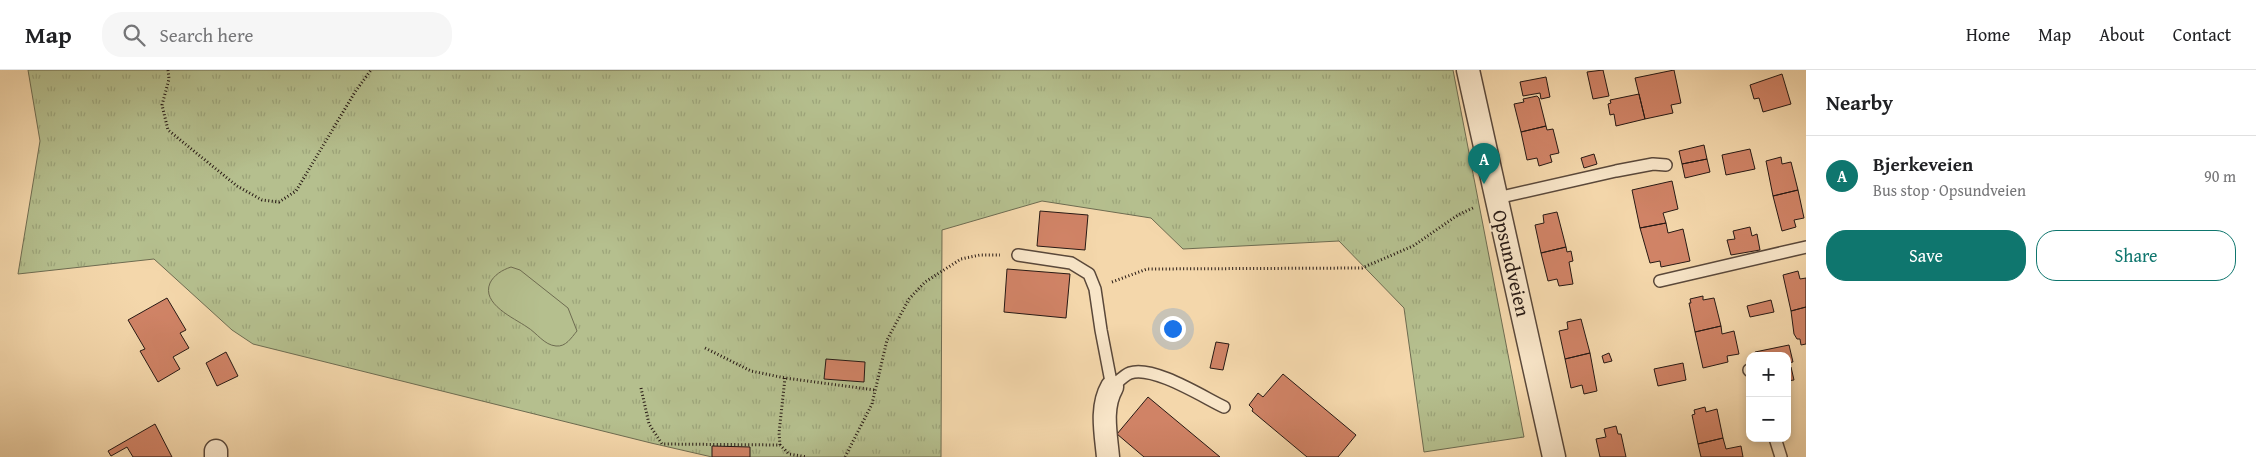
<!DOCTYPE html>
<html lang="en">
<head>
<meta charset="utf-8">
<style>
	:root { --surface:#fff; --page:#f6f6f6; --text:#202124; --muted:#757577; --line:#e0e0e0; --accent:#0f766e }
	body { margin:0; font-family:"Gentium Book Plus",serif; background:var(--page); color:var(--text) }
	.controls { position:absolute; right:15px; bottom:15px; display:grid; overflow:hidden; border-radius:10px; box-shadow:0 2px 8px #0003 }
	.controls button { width:45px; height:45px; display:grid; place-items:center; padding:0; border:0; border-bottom:1px solid var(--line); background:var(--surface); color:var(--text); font:25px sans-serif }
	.you { position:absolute; left:1172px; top:258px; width:18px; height:18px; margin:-12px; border:4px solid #fff; border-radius:50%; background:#1a73e8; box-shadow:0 0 0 8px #1a73e833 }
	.badge { display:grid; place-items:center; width:32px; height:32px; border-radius:50%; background:var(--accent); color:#fff; font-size:16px; font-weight:700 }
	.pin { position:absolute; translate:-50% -41px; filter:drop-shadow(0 1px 2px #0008) }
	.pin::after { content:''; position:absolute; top:26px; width:18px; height:15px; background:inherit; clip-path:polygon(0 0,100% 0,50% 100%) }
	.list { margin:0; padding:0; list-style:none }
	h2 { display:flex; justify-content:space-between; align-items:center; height:65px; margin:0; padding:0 20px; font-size:21px }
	h2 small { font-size:16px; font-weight:400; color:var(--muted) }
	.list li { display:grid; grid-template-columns:32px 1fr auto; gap:15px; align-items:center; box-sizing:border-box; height:80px; padding:0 20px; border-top:1px solid var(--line) }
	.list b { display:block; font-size:19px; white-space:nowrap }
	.list p { margin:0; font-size:16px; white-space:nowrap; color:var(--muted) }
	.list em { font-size:16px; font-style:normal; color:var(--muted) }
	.actions { display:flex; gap:10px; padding:15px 20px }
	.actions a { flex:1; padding:11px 0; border:1px solid var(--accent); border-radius:20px; text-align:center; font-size:18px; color:var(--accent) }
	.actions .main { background:var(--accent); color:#fff }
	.icon { flex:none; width:28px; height:28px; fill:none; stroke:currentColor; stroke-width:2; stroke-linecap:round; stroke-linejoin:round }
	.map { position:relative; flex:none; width:1806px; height:387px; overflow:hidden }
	header { display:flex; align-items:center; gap:30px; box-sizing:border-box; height:70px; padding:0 25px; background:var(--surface); border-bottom:1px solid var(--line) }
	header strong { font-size:24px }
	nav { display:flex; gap:28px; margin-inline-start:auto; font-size:18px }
	.search { width:350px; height:45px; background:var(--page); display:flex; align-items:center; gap:12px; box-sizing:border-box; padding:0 18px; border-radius:20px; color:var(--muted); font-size:19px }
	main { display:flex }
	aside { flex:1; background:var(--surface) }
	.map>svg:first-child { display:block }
</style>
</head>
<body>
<header>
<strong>Map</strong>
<div class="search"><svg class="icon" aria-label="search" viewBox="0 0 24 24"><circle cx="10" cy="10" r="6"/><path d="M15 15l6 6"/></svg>Search here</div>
<nav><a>Home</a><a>Map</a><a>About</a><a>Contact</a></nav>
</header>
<main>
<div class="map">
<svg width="1806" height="387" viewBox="0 0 1806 387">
	<defs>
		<pattern id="grass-tufts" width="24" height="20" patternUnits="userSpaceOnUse" patternTransform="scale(1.25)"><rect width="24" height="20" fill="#b5bf8e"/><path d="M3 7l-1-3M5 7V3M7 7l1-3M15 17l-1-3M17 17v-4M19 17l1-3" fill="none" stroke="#9ca47a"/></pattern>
	</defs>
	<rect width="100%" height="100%" fill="#f4d7ab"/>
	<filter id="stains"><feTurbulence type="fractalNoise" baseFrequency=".004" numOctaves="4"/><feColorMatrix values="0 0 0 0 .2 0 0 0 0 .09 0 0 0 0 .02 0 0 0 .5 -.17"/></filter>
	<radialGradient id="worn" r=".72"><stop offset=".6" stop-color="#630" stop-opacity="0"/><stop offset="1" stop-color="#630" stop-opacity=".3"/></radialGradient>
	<path fill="url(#grass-tufts)" stroke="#6e6c51" d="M28 0H1453L1524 367 1424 382 1404 238 1339 171 1183 179 1151 148 1042 131 942 160 941 387H712L651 373 253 274 232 260 154 189 18 204 40 71Z"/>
	<path fill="#b5bf8e" stroke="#6e6c51" d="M511 197 520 200 568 238 577 261C571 268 566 277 556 276 544 275 537 263 527 257 514 248 481 234 490 213 494 205 502 200 511 197Z"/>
	<path fill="#d08366" stroke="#271914" d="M1603 0 1609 26 1593 29 1587 2Z
		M1674 0 1681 33 1671 35 1673 43 1645 49 1635 8Z
		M1782 4 1791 34 1763 42 1759 28 1754 29 1750 15Z
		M1546 7 1550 27 1541 29 1540 23 1523 26 1520 12Z
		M1639 24 1645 49 1616 56 1614 44 1610 45 1608 34 1611 33 1610 30Z
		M1537 26 1539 28 1546 56 1521 62 1514 34 1524 32 1523 29Z
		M1546 56 1547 60 1553 59 1559 83 1550 85 1552 92 1539 96 1537 88 1527 90 1521 62Z
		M1704 75 1707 89 1682 94 1679 81Z
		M1750 79 1755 99 1726 105 1722 85Z
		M1594 84 1597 94 1584 98 1581 88Z
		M1781 87 1782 94 1791 92 1798 120 1773 126 1766 91Z
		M1707 89 1710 102 1685 108 1682 94Z
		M1672 111 1678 139 1663 143 1666 153 1640 158 1632 120Z
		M1798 120 1804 148 1794 150 1796 157 1782 161 1773 126Z
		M1040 141 1088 145 1085 180 1037 176Z
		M1557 142 1566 177 1541 183 1535 155 1544 153 1543 145Z
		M1666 153 1668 163 1683 159 1690 191 1661 197 1660 191 1650 193 1640 158Z
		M1750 157 1752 166 1757 164 1760 180 1731 185 1727 170 1735 169 1733 161Z
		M1566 177 1567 182 1571 181 1573 191 1569 192 1573 214 1559 216 1557 209 1548 211 1541 183Z
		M1007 199 1070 204 1066 248 1004 242Z
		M1798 201 1800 209 1806 208V237L1791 241 1783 205Z
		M1703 226V230L1714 228 1721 256 1695 262 1689 233H1691L1690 229Z
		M167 228 186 260 180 263 189 278 173 287 180 299 158 312 140 281 145 279 128 250Z
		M1771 230 1774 242 1750 247 1747 236Z
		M1806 237V274L1801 275 1800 269H1797L1794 264 1791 241Z
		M1581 249 1590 283 1565 289 1559 261 1568 259 1567 252Z
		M1721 256 1722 264 1734 261 1739 284 1727 286 1728 292 1703 298 1695 262Z
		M1216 272 1229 274 1223 300 1210 298Z
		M1789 275 1793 292 1787 293V286H1756L1755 282Z
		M226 282 238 306 217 316 206 293Z
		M1590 283 1597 321 1584 324 1582 315 1571 318 1565 289Z
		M1609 283 1612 291 1604 293 1602 286Z
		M826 289 865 292 864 312 824 309Z
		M1683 293 1686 310 1658 316 1654 299Z
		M1791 297 1794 310 1787 311V298Z
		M1283 304 1356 365 1338 387H1307L1252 341 1253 339 1249 335 1258 323 1263 327Z
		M1148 327 1220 387H1144L1117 364Z
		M1705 337 1706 342 1717 339 1723 368 1698 374 1692 345 1695 344 1694 340Z
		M155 354 172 387H133L127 377 111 386 108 381Z
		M1616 356 1618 364H1621L1626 387H1600L1596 369 1606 367 1604 359Z
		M1723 368 1726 379 1741 376 1743 387H1701L1698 374Z
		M712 376 750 377V387H712Z"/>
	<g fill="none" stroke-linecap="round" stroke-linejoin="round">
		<g stroke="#5a483a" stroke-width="14">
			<path id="lane" d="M1497 128 1616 101 1653 94 1666 95
				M1018 185 1071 193 1089 204 1095 219 1101 260 1112 317
				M1660 211 1806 177
				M1749 300 1750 301
				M1112 317C1117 313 1124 305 1130 303 1153 295 1203 327 1224 337
				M1775 368 1781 387"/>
		</g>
		<g stroke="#5a483a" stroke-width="25">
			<path id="street" d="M1468 0 1554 387
				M216 381V387
				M1108 387C1106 364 1100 338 1112 317"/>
		</g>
		<path stroke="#271914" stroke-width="3" stroke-dasharray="1 2.5" stroke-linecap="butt" d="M168 0 169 9 162 35 168 60 237 116 262 130 279 132 296 121 355 22 371 0
			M1112 212 1147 199 1362 198 1413 176 1458 145 1475 137
			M705 278 751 301 785 308 875 320
			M641 318 649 354 662 374 780 375 789 384 807 387
			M780 375 779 363 785 308
			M845 387 872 334 887 270 909 229 925 212 961 189 980 185H1000"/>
		<use href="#lane" stroke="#f8e5c8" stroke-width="11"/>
		<use href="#street" stroke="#f8e5c8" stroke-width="22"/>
	</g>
	<g text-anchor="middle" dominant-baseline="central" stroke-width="4" stroke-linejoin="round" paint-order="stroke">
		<g font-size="20" fill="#271914" stroke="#f8e5c8">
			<text transform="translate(1512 193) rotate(77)">Opsundveien</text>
		</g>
	</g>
	<rect width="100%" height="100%" filter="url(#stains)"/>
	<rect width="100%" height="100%" fill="url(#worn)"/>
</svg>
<div class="controls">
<button>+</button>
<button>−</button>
</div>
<div class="you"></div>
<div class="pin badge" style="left:1484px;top:114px">A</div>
</div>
<aside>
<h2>Nearby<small></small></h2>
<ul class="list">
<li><span class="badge">A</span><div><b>Bjerkeveien</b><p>Bus stop · Opsundveien</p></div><em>90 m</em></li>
</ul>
<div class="actions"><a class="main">Save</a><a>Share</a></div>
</aside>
</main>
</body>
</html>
